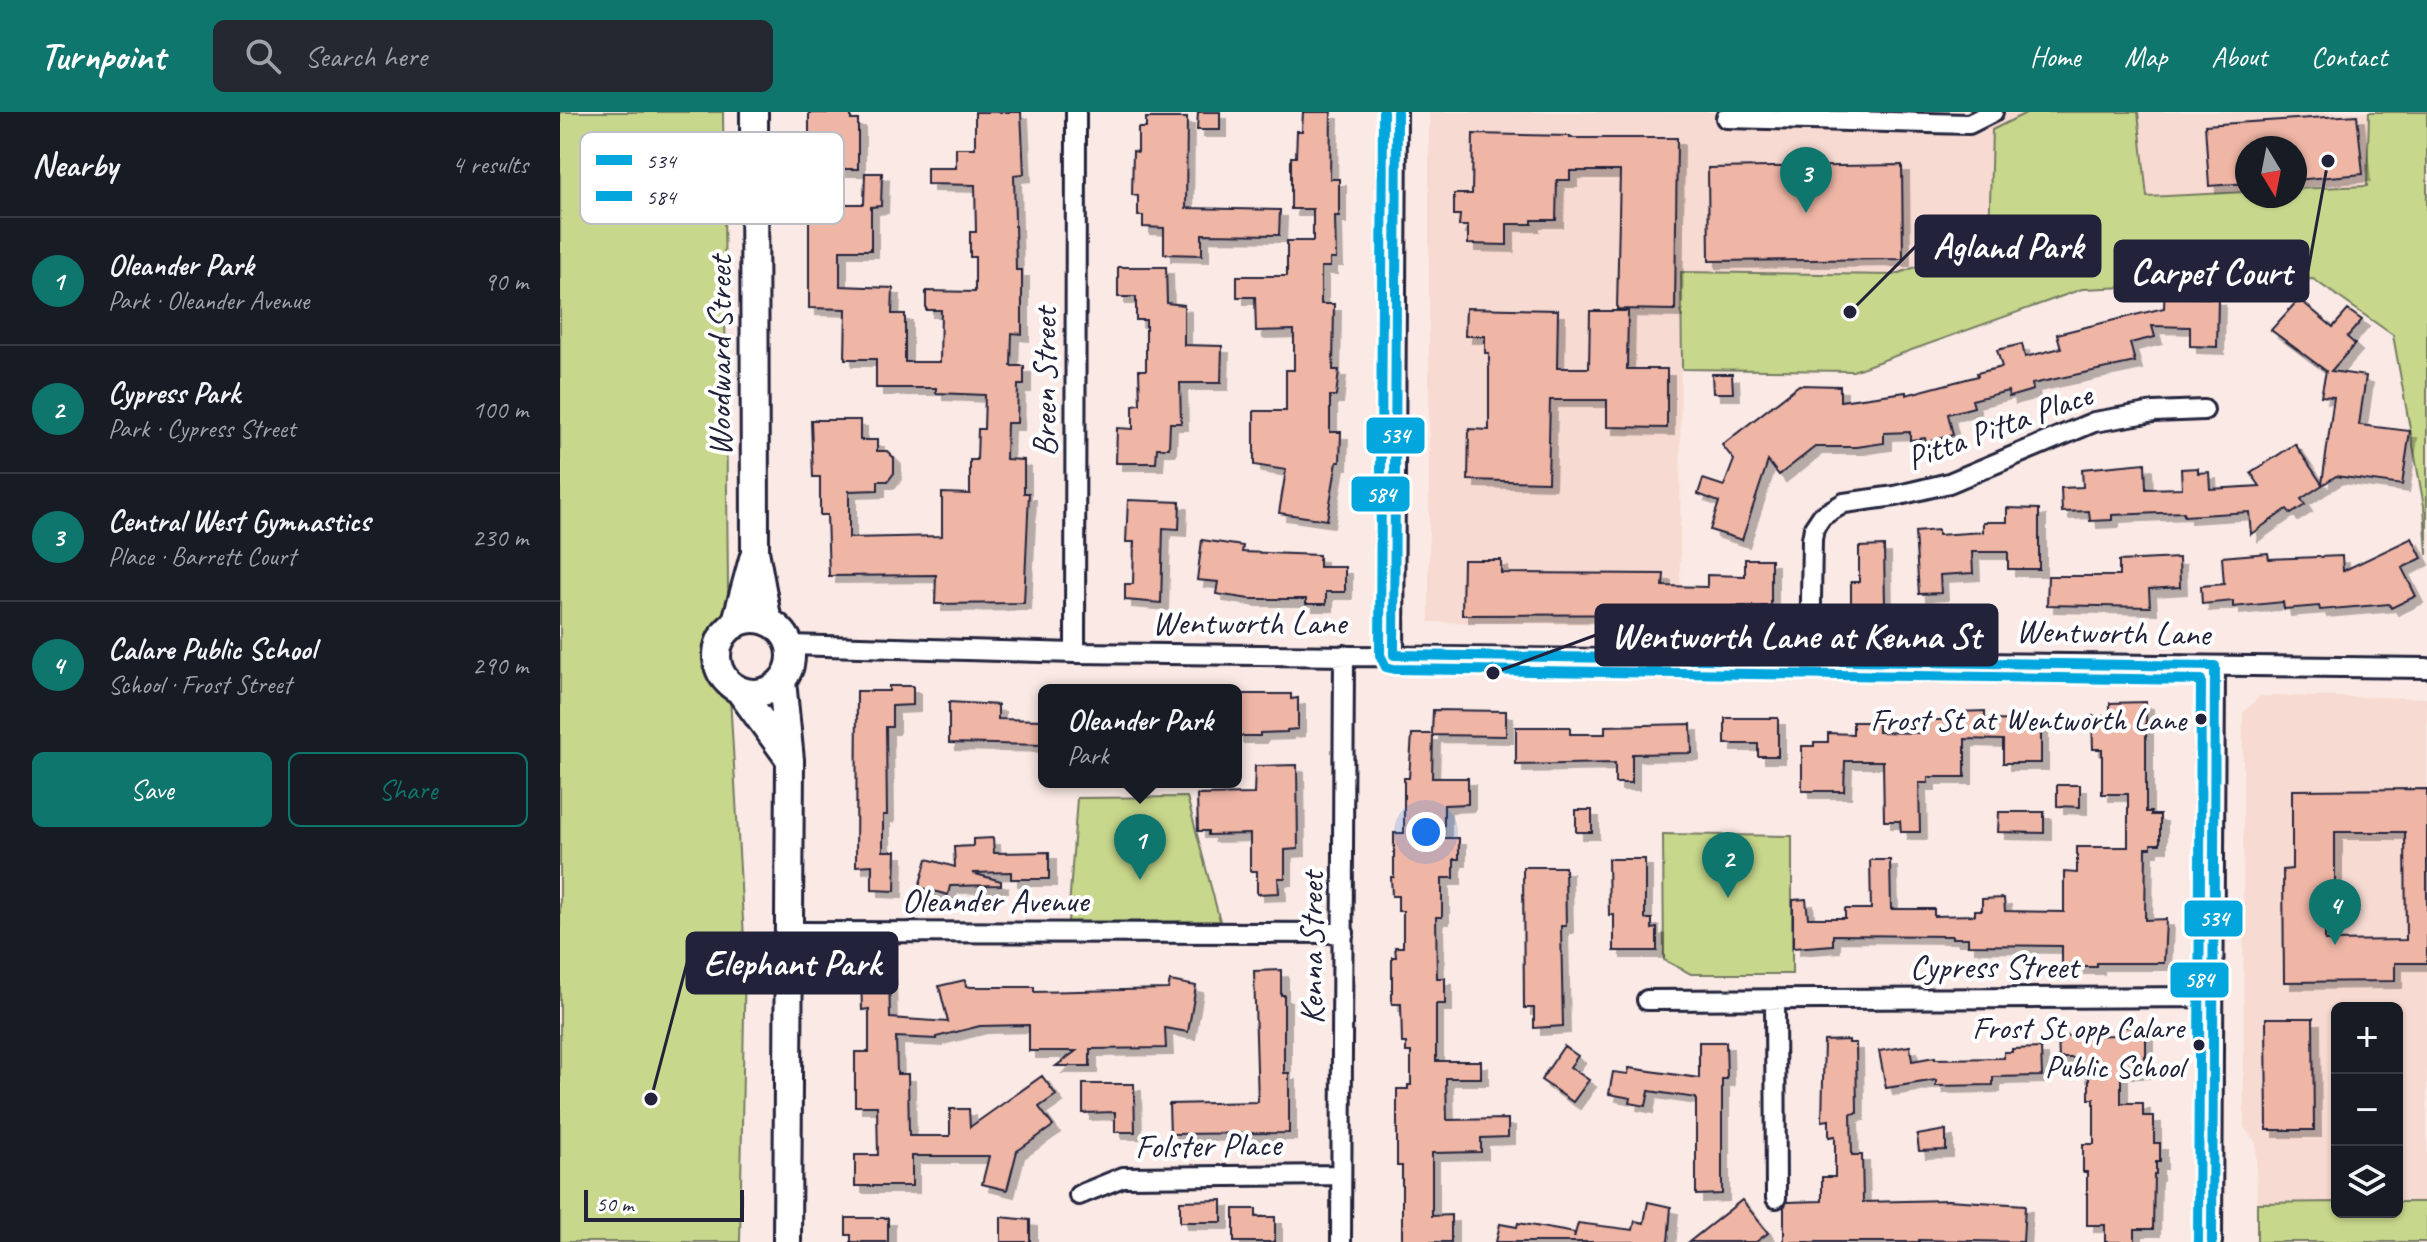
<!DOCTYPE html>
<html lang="en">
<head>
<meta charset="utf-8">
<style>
	:root { --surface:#171b24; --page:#242831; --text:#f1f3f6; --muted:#9ea1a6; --line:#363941; --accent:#0f766e }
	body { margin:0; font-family:Caveat,sans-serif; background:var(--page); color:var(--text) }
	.controls { position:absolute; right:24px; bottom:24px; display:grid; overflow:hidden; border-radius:12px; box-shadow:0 2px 6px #0004 }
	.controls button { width:72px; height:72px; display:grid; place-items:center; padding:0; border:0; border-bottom:2px solid var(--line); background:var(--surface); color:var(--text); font:40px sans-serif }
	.compass { position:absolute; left:1675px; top:24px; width:72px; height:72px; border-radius:50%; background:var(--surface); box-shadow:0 2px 6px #0004; rotate:170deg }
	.scale { position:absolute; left:24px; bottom:20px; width:160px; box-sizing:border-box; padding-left:8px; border:4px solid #22223b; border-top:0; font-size:22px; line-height:28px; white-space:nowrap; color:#22223b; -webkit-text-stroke:6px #fff; paint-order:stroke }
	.you { position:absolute; left:866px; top:720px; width:28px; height:28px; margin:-20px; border:6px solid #fff; border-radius:50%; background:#1a73e8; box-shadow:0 0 0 12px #1a73e833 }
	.badge { display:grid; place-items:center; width:52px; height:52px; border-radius:50%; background:var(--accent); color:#fff; font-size:26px; font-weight:700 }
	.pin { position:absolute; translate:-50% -66px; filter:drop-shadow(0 2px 4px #0008) }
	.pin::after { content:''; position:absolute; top:42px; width:28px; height:24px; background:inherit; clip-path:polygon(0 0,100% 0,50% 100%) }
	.popup { position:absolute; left:478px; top:572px; width:204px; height:104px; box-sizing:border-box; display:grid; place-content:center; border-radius:12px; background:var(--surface); filter:drop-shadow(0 2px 6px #0005); font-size:26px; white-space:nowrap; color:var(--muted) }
	.popup b { font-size:30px; color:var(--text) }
	.popup::after { content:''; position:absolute; left:50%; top:100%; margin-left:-16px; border:16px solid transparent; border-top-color:var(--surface) }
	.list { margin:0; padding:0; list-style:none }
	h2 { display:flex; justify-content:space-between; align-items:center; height:104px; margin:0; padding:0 32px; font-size:34px }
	h2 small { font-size:26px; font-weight:400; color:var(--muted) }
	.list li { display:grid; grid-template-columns:52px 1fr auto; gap:24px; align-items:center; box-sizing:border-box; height:128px; padding:0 32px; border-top:2px solid var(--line) }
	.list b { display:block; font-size:30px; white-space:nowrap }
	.list p { margin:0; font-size:26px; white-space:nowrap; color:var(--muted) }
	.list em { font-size:26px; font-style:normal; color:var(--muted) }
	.actions { display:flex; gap:16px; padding:24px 32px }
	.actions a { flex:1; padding:18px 0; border:2px solid var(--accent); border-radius:12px; text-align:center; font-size:28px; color:var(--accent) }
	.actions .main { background:var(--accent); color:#fff }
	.icon { flex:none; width:44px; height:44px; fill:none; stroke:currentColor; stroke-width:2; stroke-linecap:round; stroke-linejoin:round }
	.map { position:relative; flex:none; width:1867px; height:1130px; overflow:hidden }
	header { display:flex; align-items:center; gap:48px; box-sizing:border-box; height:112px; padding:0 40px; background:var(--accent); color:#fff }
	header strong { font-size:38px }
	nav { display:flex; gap:44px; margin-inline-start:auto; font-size:28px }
	.search { width:560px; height:72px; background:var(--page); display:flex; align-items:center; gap:20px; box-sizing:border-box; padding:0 28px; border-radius:12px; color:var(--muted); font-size:30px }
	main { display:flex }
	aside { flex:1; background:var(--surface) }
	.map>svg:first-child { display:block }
</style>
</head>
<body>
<header>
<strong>Turnpoint</strong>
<div class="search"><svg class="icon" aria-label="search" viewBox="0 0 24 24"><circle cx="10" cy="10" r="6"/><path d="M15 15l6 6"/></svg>Search here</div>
<nav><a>Home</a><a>Map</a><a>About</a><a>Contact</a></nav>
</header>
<main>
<aside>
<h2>Nearby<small>4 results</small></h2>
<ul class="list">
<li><span class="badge">1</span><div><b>Oleander Park</b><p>Park · Oleander Avenue</p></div><em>90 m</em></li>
<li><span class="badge">2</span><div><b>Cypress Park</b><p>Park · Cypress Street</p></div><em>100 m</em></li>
<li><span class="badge">3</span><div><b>Central West Gymnastics</b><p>Place · Barrett Court</p></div><em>230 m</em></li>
<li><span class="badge">4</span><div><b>Calare Public School</b><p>School · Frost Street</p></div><em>290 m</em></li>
</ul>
<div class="actions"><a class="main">Save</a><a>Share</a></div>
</aside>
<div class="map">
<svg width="1867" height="1130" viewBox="0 0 1867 1130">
	<defs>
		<filter id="shadow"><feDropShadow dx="7" dy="7" stdDeviation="0" flood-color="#0004"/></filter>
	</defs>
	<rect width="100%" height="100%" fill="#fae9e4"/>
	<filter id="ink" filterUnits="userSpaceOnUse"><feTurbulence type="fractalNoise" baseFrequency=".0125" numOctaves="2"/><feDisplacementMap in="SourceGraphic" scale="16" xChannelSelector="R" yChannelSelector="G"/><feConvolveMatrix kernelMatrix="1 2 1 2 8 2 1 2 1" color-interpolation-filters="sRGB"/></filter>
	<g filter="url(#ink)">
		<path fill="#f7dad1" d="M869 0H1468L1432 19 1429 128 1334 163 1121 160 1120 513 869 510Z
			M1578 0H1809L1808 74 1735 77V36H1687V80L1587 85Z
			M1700 584 1867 586V1090H1837V896H1777V1090L1697 1091 1696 1031 1684 1015 1683 601Z"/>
		<path fill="#c7d78b" stroke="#747c63" stroke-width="2" d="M0 0H163L169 568 185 843 180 1130H0Z
			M1468 0H1578L1587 85 1687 80V84H1735V77L1807 74 1809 0H1867V443L1864 394 1833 223 1753 167 1522 177 1293 259 1122 257 1121 160 1334 163 1429 128 1432 18Z
			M627 685 660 809 508 810 517 686Z
			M1103 722 1232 724V862H1131L1104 848Z
			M1777 1090V1100H1837V1090H1867V1130H1697V1091Z"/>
		<path fill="#efb6a6" stroke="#22223b" stroke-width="2" fill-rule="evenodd" filter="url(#shadow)" d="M415 0H461L464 62 454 63 456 158H462V222L452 221 451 254H464V273H458L457 311H447L446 347 464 348V381H469L464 491 375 492 376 463 269 464 267 403H260V365H253L251 308H300V328H317V339H327L334 346V361L328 369H318V378L289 379V426L382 424V381L410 382V348H417L418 317H424L425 283 376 281V276H316V247H285L286 197 249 196V92H304L305 61H322L321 94 311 95V138H280V174L333 176 332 202H345V250H380L381 198H366V179L415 180V145H410V120H416L415 73 367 72V56H396V36H415Z
			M638 0H660V18H637Z
			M743 0H771L770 67H779V104H775L776 147H770V155H761V192H774L773 258H779L776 284H770V320H781L780 350H777L767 408 719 401 726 358 694 353V299H726V258H734V218L696 219 695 185H677V164H727V129H753V97H731V45H736L737 19H742Z
			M249 1H291V8H298V57H249Z
			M1797 3 1803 62 1735 68V36H1687V71L1649 74 1645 13Z
			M586 6H627L626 96 720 98 719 123 642 122V143L604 142V116L583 115V104H578V84L572 83 573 39 578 40V16H586Z
			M913 22 1010 24V26H1117L1115 198 1057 197 1060 59H1010V68H997L996 108H972V112H947V133L908 132V114H899L900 103H894V82H912Z
			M1342 53 1343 147 1149 149 1148 56Z
			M558 155H606L607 191 624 193V233L662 234 661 271H620L621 311H610L609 336H597L596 351H556L557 316 573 317V293L580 292 579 258H586V208H576V185H558Z
			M1605 170 1627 171V185L1658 186 1657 235 1630 234V215L1592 214 1595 225 1570 231 1575 250 1472 272 1473 278 1449 285 1448 279 1412 288 1414 295 1388 302 1393 323 1366 330 1365 326 1350 328V320L1324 321V331L1297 335H1255L1219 363 1208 349 1182 428 1150 418 1159 390 1138 382 1143 367 1164 374 1174 348 1162 333 1239 273 1280 274V289L1346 280V283L1418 264 1417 261 1442 255 1437 238 1462 232 1465 245 1501 236 1497 222 1604 196Z
			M1739 187 1773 215 1788 198 1802 208 1787 225 1795 232 1771 259 1806 264 1799 313 1850 319 1842 373 1776 364 1741 387 1745 393 1731 402 1727 397 1691 422 1689 400 1624 404V400L1552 403V408L1530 409 1529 399 1502 400 1501 376 1523 375 1522 357 1585 351 1586 377 1622 376 1621 357 1638 356V361L1649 360 1650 377 1700 374 1691 361 1735 332 1762 372 1774 285 1761 284 1766 259 1711 218Z
			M906 196 998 198 997 256H1029L1030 199H1068L1067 257H1107V316L1047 315V288H990L988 370 908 368 909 317 929 318V241H925V224H905Z
			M1152 262H1172L1173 281H1153Z
			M568 388 620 390 619 417 603 416 601 491 565 488V472H573L574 430H566Z
			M1447 396 1479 397V457H1448V440H1412L1413 461 1380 463 1381 481 1359 482 1355 420 1378 418V423L1423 420V410H1447Z
			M1852 426 1862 446 1842 456 1856 484 1831 496 1829 492 1760 498 1759 494 1724 497 1723 490 1673 495V489L1642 492 1641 474 1664 472 1662 445 1708 441 1709 447 1782 444 1783 459Z
			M642 428 683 434 682 440 759 443V455H785V480H766V492H746V487H690L656 482 658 470 637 468Z
			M1324 434 1325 496H1291V470H1299V435Z
			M1619 446 1620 475 1589 477 1590 495 1487 493 1488 464H1559V449Z
			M1185 447H1211V494H1172V502L902 503 903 448H941V461L1104 462 1103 474 1147 475V463L1185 464Z
			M329 574H353V593L332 594V615H326L327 703H323V739H336L335 779 312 778V753L296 754 297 579H329Z
			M676 582H731V587L738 586V617L727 618V620L700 621V624H676Z
			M389 590 438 593V607L484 608V633L389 631Z
			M1586 590V700H1591V703H1600V732H1591V736H1586L1585 808 1606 807 1604 851H1537V855H1517V852L1502 853V834L1408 833V826H1392V824L1273 823V833L1233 836V788L1246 787 1248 806H1285V797H1311L1310 748H1330L1331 797H1374V804L1415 803V798H1422V787L1444 786 1445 799 1504 800V760L1517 761V735H1568V682H1542V637H1533L1532 604H1550V591Z
			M873 598 946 599V624L873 623 872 666H908V692L884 693V726H899V747H894V766H882V805H876L877 866H885V892H876V949H921V966H886L887 1008 948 1007V1025L921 1026V1040L872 1041V1104L891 1103V1130H842V1054H837V977H848V973H851V940H846V931H842L841 892H832V845H836L835 835H843V799H838V784H832L831 765H834V721H844V666H849L852 622H872Z
			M1425 599V608L1481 609V651H1443V628L1405 627V665H1368V671H1359L1360 720H1341L1340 709H1324L1323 649H1285L1284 679H1242V634H1254V630H1268V621L1293 622V610H1318V620L1360 621V608H1390V603H1399V600Z
			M1165 606H1218V644H1198V632H1165Z
			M1131 612 1132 641 1072 642V671H1055V651L956 653V615H1010V622H1045V614Z
			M737 653 738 737 725 738V766H718L719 781 697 782V759H690V722L648 723V719H638L637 683 694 682 695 654Z
			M1497 673H1520V695L1497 694Z
			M1867 677V851H1835V869L1724 870 1723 758 1732 757V678ZM1775 720H1845L1846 828 1765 829V775H1775Z
			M1016 698H1032V720H1016Z
			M1439 700H1484V721L1438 720Z
			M433 726 434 741 489 740V767H451V760L412 761 441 769V773L390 774 388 783 359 775 367 747 395 755 394 735 413 734V727Z
			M1048 747H1085V807H1092V817L1097 816V839H1054V803H1049Z
			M963 755H1005L1006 814H1001L1003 914 974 916V896H964Z
			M721 858V883H724V961H729V1021L610 1022 609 992 698 990 694 859Z
			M301 861H329L330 906 388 910 379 874 405 868 406 874 411 875H474V880L608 877 610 869 636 874 628 920 605 916 606 936 530 937V954H496L516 939H469V913L420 914 376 925V927L336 925 337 962H348L349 1024H390V997H409L410 1015 482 964 496 983 479 995 493 1014 457 1039 447 1078 422 1072 429 1044H352V1074H295V1043H318L317 994H295V940H309V897L302 898Z
			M1706 906H1753L1754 1018H1707Z
			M1557 915H1586V945L1584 944 1583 959H1561V991H1583V1004H1594V1031H1600V1050H1596V1062H1594L1593 1117H1575V1130H1545V1113H1527V1060H1523V1032H1534V987H1529V963H1520V955H1515V946H1499L1498 924 1558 923Z
			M1289 928V931H1296L1297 1001 1291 1002 1292 1043H1302L1303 1090 1388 1088 1465 1093 1463 1130 1359 1128V1130H1224V1095L1227 1090 1262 1089V1065H1275V1024L1269 1025V1008L1262 1009 1264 929Z
			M1139 930H1166L1167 967H1162V1082L1136 1083V986L1089 979 1086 994 1070 991 1071 986 1049 982 1053 960 1068 962 1069 956 1139 966Z
			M1004 934 1018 944 1010 955 1029 968 1013 990 981 968Z
			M1350 934 1352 949 1375 945V947L1444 946V940H1452V937L1481 936 1482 964 1433 965V973L1376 974V968L1326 976 1319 939Z
			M523 972H574L575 1020H555V1000L523 1001Z
			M1386 1018V1038L1359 1039 1357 1023Z
			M662 1088V1110H620V1089Z
			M1182 1088 1208 1121 1196 1130H1129Z
			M1088 1090 1111 1095 1108 1130H936L940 1112 957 1115 958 1111 1015 1121 1014 1126 1018 1111 1073 1118 1075 1109 1084 1111Z
			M674 1097H696V1105H715V1130H674Z
			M441 1105 470 1108V1130H441Z
			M286 1106H328V1130H291V1123H286Z"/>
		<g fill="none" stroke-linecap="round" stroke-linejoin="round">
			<g stroke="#22223b" stroke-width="24">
				<path id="street" d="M1166 6 1409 12 1433 0
					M230 533 515 541 1867 556
					M515 541 516 0
					M834 543 837 0
					M1250 547 1252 427 1254 416 1262 404 1284 391 1335 384 1389 371 1534 310 1594 300 1644 298
					M231 820 784 821
					M1215 887 1216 1086
					M1087 888 1652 885
					M519 1083 563 1065 781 1063
					M781 1130 784 543
					M1652 1130 1655 554"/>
			</g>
			<g stroke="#22223b" stroke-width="32">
				<path id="secondary" d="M194 0 195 439 208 510
					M157 544a37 37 0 1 1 74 0a37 37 0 1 1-74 0Z
					M175 513 193 447
					M222 569 230 648 227 1130
					M179 578 228 645"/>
			</g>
			<use href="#street" stroke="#fff" stroke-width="18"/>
			<use href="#secondary" stroke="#fff" stroke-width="26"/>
			<g stroke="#fff" stroke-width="16">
				<path id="bus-1" d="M837 0 834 543 1655 554 1652 1130"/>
			</g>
			<g stroke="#fff" stroke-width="16">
				<path id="bus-2" d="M823 0 820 543 826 555 834 557 1641 568 1638 1130"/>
			</g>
			<use href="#bus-1" stroke="#03a6dd" stroke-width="10"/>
			<use href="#bus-2" stroke="#03a6dd" stroke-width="10"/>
		</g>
	</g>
	<g fill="#22223b" stroke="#fff" stroke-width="3">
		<circle cx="1641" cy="607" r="7"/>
		<circle cx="1639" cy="933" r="7"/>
	</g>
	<g text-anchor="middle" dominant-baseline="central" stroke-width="8" stroke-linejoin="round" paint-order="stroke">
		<g font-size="32" fill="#22223b" stroke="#fff" text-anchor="end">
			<text x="1626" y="607">Frost St at Wentworth Lane</text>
			<text x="1624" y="915">Frost St opp Calare<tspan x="1624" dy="39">Public School</tspan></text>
		</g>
		<g font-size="34" fill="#22223b" stroke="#fff">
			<text transform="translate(159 244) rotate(-90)">Woodward Street</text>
			<text transform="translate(484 270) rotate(-90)">Breen Street</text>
			<text transform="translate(1439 314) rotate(-20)">Pitta Pitta Place</text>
			<text x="689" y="510">Wentworth Lane</text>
			<text transform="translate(1553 520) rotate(1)">Wentworth Lane</text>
			<text x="435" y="788">Oleander Avenue</text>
			<text transform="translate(751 836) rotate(-90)">Kenna Street</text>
			<text x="1434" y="854">Cypress Street</text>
			<text transform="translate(648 1033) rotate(-1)">Folster Place</text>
		</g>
	</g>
	<rect x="20" y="20" width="264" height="92" rx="12" fill="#fff" stroke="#bdbdc4" stroke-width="2"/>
	<rect x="36" y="43" width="36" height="10" fill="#03a6dd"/>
	<rect x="36" y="79" width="36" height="10" fill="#03a6dd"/>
	<g font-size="22" fill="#22223b">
		<text x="86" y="56">534</text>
		<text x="86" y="92">584</text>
	</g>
	<path fill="none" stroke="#22223b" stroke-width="3" d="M1290 200L1356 134M1768 49L1748 159M933 561L1036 523M91 987L127 851"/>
	<g fill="#22223b" stroke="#fff" stroke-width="3">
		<circle cx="1290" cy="200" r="8"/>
		<circle cx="1768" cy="49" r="8"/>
		<circle cx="933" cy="561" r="8"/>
		<circle cx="91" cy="987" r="8"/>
	</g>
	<g fill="#22223b" stroke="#22223b" stroke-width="3">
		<rect x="1356" y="104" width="184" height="60" rx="8"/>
		<rect x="1555" y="129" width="193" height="60" rx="8"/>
		<rect x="1036" y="493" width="401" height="60" rx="8"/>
		<rect x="127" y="821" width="210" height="60" rx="8"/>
	</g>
	<g font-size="36" text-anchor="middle" font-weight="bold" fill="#fff">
		<text x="1448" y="146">Agland Park</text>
		<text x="1651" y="172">Carpet Court</text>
		<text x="1236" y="536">Wentworth Lane at Kenna St</text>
		<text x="232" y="863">Elephant Park</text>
	</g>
	<g stroke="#fff" stroke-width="3">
		<rect x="805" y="304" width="61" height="39" rx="8" fill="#03a6dd"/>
		<rect x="790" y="363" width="61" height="38" rx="8" fill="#03a6dd"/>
		<rect x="1623" y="787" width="61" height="39" rx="8" fill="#03a6dd"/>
		<rect x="1609" y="849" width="61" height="38" rx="8" fill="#03a6dd"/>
	</g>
	<g font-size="22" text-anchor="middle" font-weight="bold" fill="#fff">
		<text x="835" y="331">534</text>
		<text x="821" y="390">584</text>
		<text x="1654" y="814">534</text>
		<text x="1639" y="875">584</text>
	</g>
</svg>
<div class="controls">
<button>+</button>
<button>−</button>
<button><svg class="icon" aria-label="layers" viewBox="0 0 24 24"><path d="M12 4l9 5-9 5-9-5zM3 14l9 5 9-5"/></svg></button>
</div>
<svg class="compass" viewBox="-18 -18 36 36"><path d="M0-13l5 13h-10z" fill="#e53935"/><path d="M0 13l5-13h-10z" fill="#9ea1a6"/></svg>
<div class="scale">50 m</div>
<div class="you"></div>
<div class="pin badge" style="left:580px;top:768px">1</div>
<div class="popup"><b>Oleander Park</b>Park</div>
<div class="pin badge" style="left:1168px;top:786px">2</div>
<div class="pin badge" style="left:1246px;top:101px">3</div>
<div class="pin badge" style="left:1775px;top:833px">4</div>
</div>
</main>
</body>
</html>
